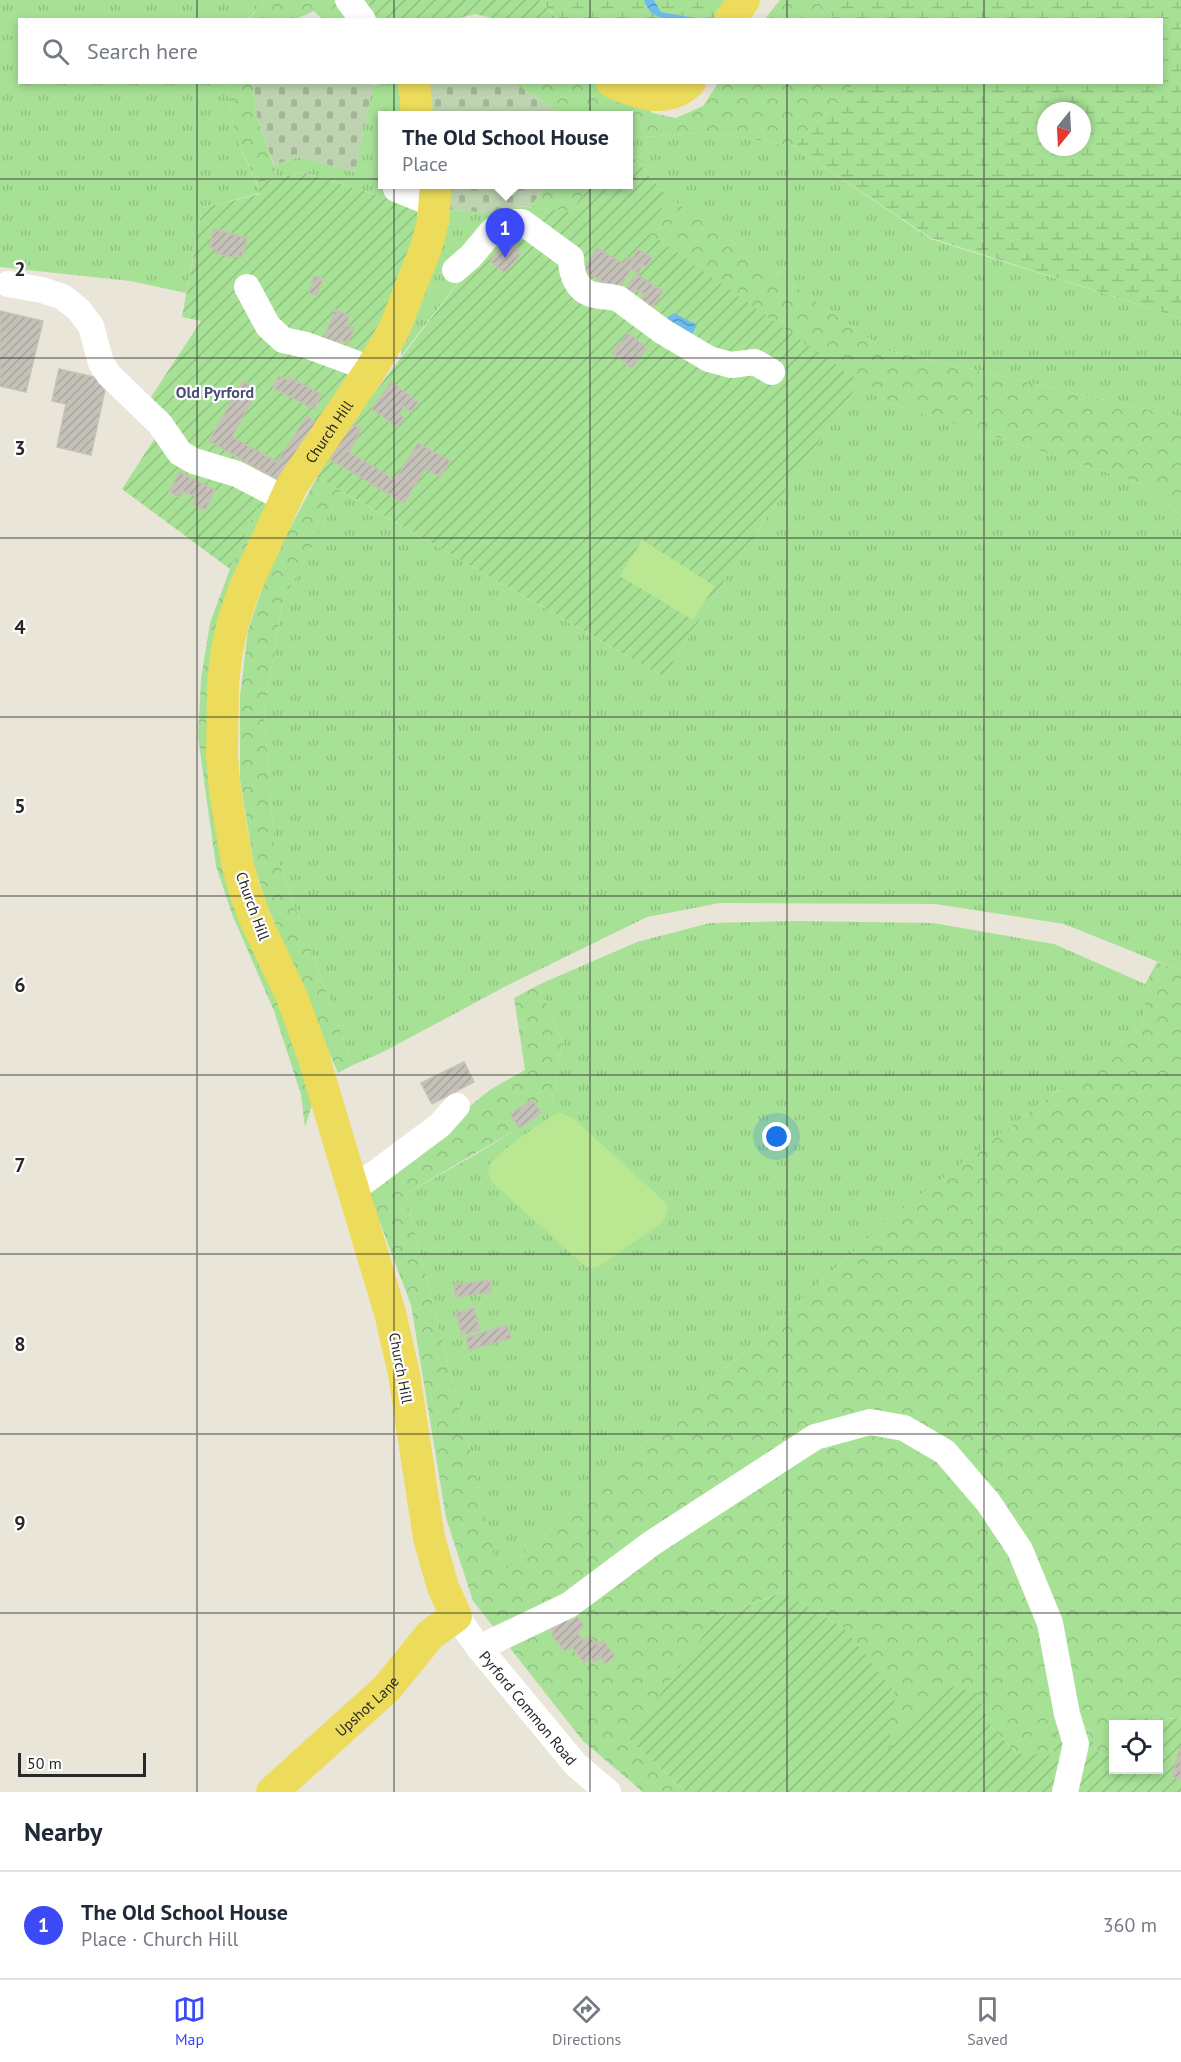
<!DOCTYPE html>
<html lang="en">
<head>
<meta charset="utf-8">
<style>
	:root { --surface:#fff; --page:#f6f6f7; --text:#1f2937; --muted:#747a83; --line:#e0e1e3; --accent:#3b49f6 }
	body { margin:0; font-family:"PT Sans",sans-serif; background:var(--page); color:var(--text) }
	.controls { position:absolute; right:18px; bottom:18px; display:grid; overflow:hidden; border-radius:0px; box-shadow:0 3px 9px #0003 }
	.controls button { width:54px; height:54px; display:grid; place-items:center; padding:0; border:0; border-bottom:2px solid var(--line); background:var(--surface); color:var(--text); font:30px sans-serif }
	.compass { position:absolute; left:1037px; top:102px; width:54px; height:54px; border-radius:50%; background:var(--surface); box-shadow:0 3px 9px #0003; rotate:198deg }
	.scale { position:absolute; left:18px; bottom:15px; width:128px; box-sizing:border-box; padding-left:6px; border:3px solid #282828; border-top:0; font-size:16px; line-height:21px; white-space:nowrap; color:#282828; -webkit-text-stroke:4px #fff; paint-order:stroke }
	.you { position:absolute; left:777px; top:1137px; width:21px; height:21px; margin:-15px; border:4px solid #fff; border-radius:50%; background:#1a73e8; box-shadow:0 0 0 9px #1a73e833 }
	.badge { display:grid; place-items:center; width:39px; height:39px; border-radius:50%; background:var(--accent); color:#fff; font-size:20px; font-weight:700 }
	.pin { position:absolute; translate:-50% -50px; filter:drop-shadow(0 2px 3px #0008) }
	.pin::after { content:''; position:absolute; top:32px; width:21px; height:18px; background:inherit; clip-path:polygon(0 0,100% 0,50% 100%) }
	.popup { position:absolute; left:378px; top:111px; width:255px; height:78px; box-sizing:border-box; display:grid; place-content:center; border-radius:0px; background:var(--surface); filter:drop-shadow(0 2px 4px #0005); font-size:20px; white-space:nowrap; color:var(--muted) }
	.popup b { font-size:22px; color:var(--text) }
	.popup::after { content:''; position:absolute; left:50%; top:100%; margin-left:-12px; border:12px solid transparent; border-top-color:var(--surface) }
	.list { margin:0; padding:0; list-style:none }
	h2 { display:flex; justify-content:space-between; align-items:center; height:78px; margin:0; padding:0 24px; font-size:26px }
	h2 small { font-size:20px; font-weight:400; color:var(--muted) }
	.list li { display:grid; grid-template-columns:39px 1fr auto; gap:18px; align-items:center; box-sizing:border-box; height:108px; padding:0 24px; border-top:2px solid var(--line) }
	.list b { display:block; font-size:22px; white-space:nowrap }
	.list p { margin:0; font-size:20px; white-space:nowrap; color:var(--muted) }
	.list em { font-size:20px; font-style:normal; color:var(--muted) }
	.icon { flex:none; width:33px; height:33px; fill:none; stroke:currentColor; stroke-width:2; stroke-linecap:round; stroke-linejoin:round }
	.map { position:relative; flex:none; width:1181px; height:1792px; overflow:hidden }
	.search { position:absolute; background:var(--surface); box-shadow:0 3px 9px #0003; left:18px; right:18px; top:18px; height:66px; display:flex; align-items:center; gap:15px; box-sizing:border-box; padding:0 21px; border-radius:0px; color:var(--muted); font-size:22px }
	.sheet { height:186px; background:var(--surface) }
	nav { display:flex; justify-content:space-around; align-items:center; box-sizing:border-box; height:84px; border-top:2px solid var(--line); background:var(--surface); font-size:16px; color:var(--muted) }
	nav a { display:grid; justify-items:center; gap:3px }
	nav .on { color:var(--accent) }
	.map>svg:first-child { display:block }
</style>
</head>
<body>
<div class="map">
<svg width="1181" height="1792" viewBox="0 0 1181 1792">
	<defs>
		<pattern id="grass-tufts" width="24" height="20" patternUnits="userSpaceOnUse" patternTransform="scale(1.5)"><rect width="24" height="20" fill="#a7e196"/><path d="M3 7l-1-3M5 7V3M7 7l1-3M15 17l-1-3M17 17v-4M19 17l1-3" fill="none" stroke="#90c181"/></pattern>
		<pattern id="forest-crowns" width="20" height="18" patternUnits="userSpaceOnUse" patternTransform="scale(1.5)"><rect width="20" height="18" fill="#a7e196"/><path d="M2 6a3 3 0 1 1 6 0M12 15a3 3 0 1 1 6 0" fill="none" stroke="#90c181"/></pattern>
		<pattern id="wetland-marsh" width="20" height="14" patternUnits="userSpaceOnUse" patternTransform="scale(1.5)"><rect width="20" height="14" fill="#a7e196"/><path d="M1 5h8M5 5V1M11 12h8M15 12V8" fill="none" stroke="#90c181"/></pattern>
		<pattern id="cemetery-stones" width="16" height="16" patternUnits="userSpaceOnUse" patternTransform="scale(1.5)"><rect width="16" height="16" fill="#bed4b1"/><path d="M2 7V4a2 2 0 0 1 4 0v3zM10 15v-3a2 2 0 0 1 4 0v3z" fill="#a3b698"/></pattern>
		<pattern id="garden-furrows" width="10" height="10" patternUnits="userSpaceOnUse" patternTransform="scale(1.5)"><rect width="10" height="10" fill="#a7e196"/><path d="M-1 1l2-2M0 10L10 0M9 11l2-2" fill="none" stroke="#90c181"/></pattern>
		<pattern id="water-waves" width="16" height="10" patternUnits="userSpaceOnUse" patternTransform="scale(1.5)"><rect width="16" height="10" fill="#6dbcec"/><path d="M0 5q4-4 8 0t8 0" fill="none" stroke="#5a99bf"/></pattern>
		<pattern id="building-hatch" width="6" height="6" patternUnits="userSpaceOnUse" patternTransform="scale(1.5)"><rect width="6" height="6" fill="#c5c1b9"/><path d="M-1 1l2-2M0 6l6-6M5 7l2-2" fill="none" stroke="#a9a69f"/></pattern>
	</defs>
	<rect width="100%" height="100%" fill="#eae5d9"/>
	<path fill="url(#grass-tufts)" d="M0 0H264L248 19 20 20V82L226 83 236 138 261 193 202 208 186 293 130 281 0 267Z
		M387 83H398L407 115 382 116V184H426L417 208 303 172 278 178 274 165 299 157 355 172 373 85Z
		M714 132 794 147 931 239 1181 318V417L885 350 668 197 628 150V138Z
		M515 206 548 209 530 233 496 234 401 356 402 329 446 209 499 214Z
		M860 382 887 402 1140 483 1181 516V971L1064 924 935 904 720 903 647 917 512 983 383 1052 353 1065 275 853 264 713 282 603 341 491 664 677 736 562Z
		M796 921 933 923 1054 944 1145 984V1010L1141 1027 888 1220 498 1578 473 1462 405 1194C455 1166 506 1139 552 1105L562 1040 538 985 637 942 710 923Z"/>
	<path fill="url(#forest-crowns)" d="M264 0H340L354 19H322L314 11 296 19 248 20Z
		M780 0H816L835 19 764 20Z
		M226 83H252L257 116 278 178 257 183 236 138Z
		M514 83H598L645 104 652 113 676 118 703 106 718 83H855L794 147 714 132 628 138V116L564 115Z
		M547 185H589L571 212 530 207Z
		M668 197 885 350 1181 417V516L1140 483 887 402 647 232Z
		M317 477 341 491 282 603 264 713 275 853 353 1065 338 1073 266 903 254 865 240 780V696L248 630 270 566Z
		M258 504 271 509 218 751 317 1090 305 1127 301 1095 274 1011 232 914 216 866 198 737 201 679 210 623 230 569Z
		M1157 962 1181 971V1718L1161 1719 1140 1717 1138 1724H1114L1113 1758 1098 1752 1077 1709 1054 1723 1055 1757 1016 1753 991 1726 977 1692 887 1752 843 1627 782 1592 716 1618 628 1738 686 1792H643L583 1741 473 1601 446 1518 411 1305 367 1188 490 1090 525 1070 514 998 538 985 562 1040 552 1105 541 1113 532 1100 511 1114 519 1128 405 1194 473 1462 499 1577 888 1220 1141 1027 1145 1010V984Z"/>
	<path fill="url(#wetland-marsh)" fill-rule="evenodd" d="M539 0H644C648 12 656 17 668 19H559Z
		M654 0H735L721 20 702 19 661 12Z
		M816 0H1181V318L931 238 794 147 855 83 1162 82V20L835 19ZM1046 111H1082V147H1046Z"/>
	<path fill="url(#cemetery-stones)" d="M252 83H371L373 85 355 172 299 157 274 165 257 116Z
		M427 83H514L564 115H428Z
		M443 185H547L530 207 515 206 499 214 446 209Z"/>
	<path fill="url(#garden-furrows)" d="M357 0H539L558 19H496L475 14 456 19H373Z
		M628 150 668 197 648 232 860 382 736 562 664 677 317 477 351 423 496 234 530 233 548 209 571 212 589 185 628 184Z
		M303 172 417 208 419 240 399 294 348 385 271 509 258 505 230 569 122 489 166 421 149 400 201 321 182 317 202 208 260 194 257 183Z
		M783 1592 843 1627 895 1693 888 1751 943 1685 977 1692 991 1726 1016 1753 1054 1756V1723L1058 1712 1077 1709 1098 1752 1113 1758 1114 1770H1158V1724H1138L1140 1717 1161 1719 1181 1718V1792H686L628 1738 716 1618Z"/>
	<path fill="#bae892" d="M642 540 715 586 693 620 620 576Z
		M560 1113 574 1119 665 1202 668 1208 663 1222 596 1268 586 1267 491 1181C490 1176 487 1171 489 1167 492 1155 541 1124 553 1115Z"/>
	<path fill="url(#water-waves)" d="M644 0H654L661 12 702 19C681 20 651 25 644 0Z
		M674 313 697 325 690 338 666 325 668 317Z"/>
	<path fill="url(#building-hatch)" stroke="#c5c1b3" stroke-width="1.5" d="M214 229 247 238 242 257 234 255 233 258 216 253 217 249 209 247Z
		M507 241 519 250 517 253 520 255 505 273 490 261Z
		M597 248 624 264 628 257 632 259 638 249 652 258 646 267 643 265 638 273 631 269 617 291 583 270Z
		M636 274 663 291 648 315 635 308 644 294 635 289 631 295 625 291Z
		M314 276 323 278 317 295 309 293Z
		M335 310 349 316 346 325 354 328 348 343 340 340 339 344 324 338Z
		M0 311 43 321 26 392 0 386Z
		M628 333 647 348 632 368 612 353Z
		M59 369 107 380 91 455 57 447 66 404 52 401Z
		M279 376 288 380 289 377 321 394 314 409 273 388Z
		M243 381 257 390 232 437 277 462 307 416 320 426 283 483 209 441Z
		M391 382 418 402 411 412 404 406 399 414 404 418 397 427 372 409Z
		M351 423 361 429 349 452 395 480 418 443 450 461 440 477 425 468 404 503 328 458Z
		M179 472 215 490 205 510 193 504 196 497 183 491 180 497 169 492Z
		M464 1062 474 1082 432 1104 421 1083Z
		M533 1100 541 1113 519 1128 510 1114Z
		M490 1280 491 1292 455 1297 454 1285Z
		M474 1308 480 1330 462 1335 456 1313Z
		M507 1325 511 1338 469 1350 466 1338Z
		M564 1616 569 1623 577 1617 584 1626 577 1632 583 1641 590 1636 597 1645 603 1640 615 1656 605 1664 601 1658 595 1662 591 1658 584 1663 571 1646 565 1651 551 1635 554 1632 551 1628Z
		M1180 1747 1181 1748V1779L1172 1777Z"/>
	<g fill="none" stroke-linecap="round" stroke-linejoin="round">
		<g stroke="#fff" stroke-width="26">
			<path d="M348 0 363 20"/>
			<path d="M396 189 433 204"/>
			<path d="M455 270 471 256 492 231 506 222H522L571 258C571 274 577 292 595 295 604 297 611 296 619 299L662 331 709 359 731 365 755 362 772 372"/>
			<path d="M8 284 42 290 63 297 79 310 91 326 101 363 109 375 160 424 180 453 194 461 237 474 285 499"/>
			<path d="M247 287 268 326 283 340 306 345 371 369"/>
			<path d="M353 1190 440 1125 457 1106"/>
			<path id="s1" d="M456 1616 479 1648 576 1765 608 1792"/>
			<path d="M479 1648 569 1605 652 1543 815 1437 870 1422 904 1428 945 1452 988 1502 1020 1550 1050 1623 1067 1714 1076 1744 1065 1792"/>
		</g>
		<g stroke="#eddb5b" stroke-width="32">
			<path d="M730 20 744 0"/>
			<path d="M414 82 417 116"/>
			<path d="M612 82C638 94 667 104 690 82"/>
			<path id="s2" d="M272 1792 387 1688 430 1635 456 1616 443 1587 429 1538 404 1374 390 1313 313 1055 292 997 255 919 244 889 237 862 225 791 222 757 223 684 226 656 233 622 244 590 292 485 371 369 394 330 427 245 433 221 436 184"/>
		</g>
	</g>
	<path fill="none" stroke="#282828" stroke-width="1.5" stroke-opacity="0.55" d="M197 0V20M394 0V20M590 0V20M787 0V20M984 0V20M197 82V1792M394 82V1792M590 82V1792M787 82V1792M984 82V1792M0 179H1181M0 358H1181M0 538H1181M0 717H1181M0 896H1181M0 1075H1181M0 1254H1181M0 1434H1181M0 1613H1181"/>
	<g text-anchor="middle" dominant-baseline="central" stroke-width="4.5" stroke-linejoin="round" paint-order="stroke">
		<g font-size="15" fill="#282828" stroke="#fff">
			<text stroke="none"><textPath href="#s2" startOffset="1500">Church Hill</textPath></text>
			<text transform="translate(253 906) rotate(70)">Church Hill</text>
			<text transform="translate(401 1368) rotate(79)">Church Hill</text>
			<text stroke="none"><textPath href="#s2" startOffset="128">Upshot Lane</textPath></text>
			<text stroke="none"><textPath href="#s1" startOffset="117">Pyrford Common Road</textPath></text>
		</g>
		<g font-size="16" font-weight="bold" fill="#494d77" stroke="#fff">
			<text x="215" y="392">Old Pyrford</text>
		</g>
	</g>
	<g font-size="20" text-anchor="middle" font-weight="bold" fill="#282828" stroke="#fff" stroke-width="4.5" stroke-linejoin="round" paint-order="stroke">
		<text x="20" y="276">2</text>
		<text x="20" y="455">3</text>
		<text x="20" y="634">4</text>
		<text x="20" y="813">5</text>
		<text x="20" y="992">6</text>
		<text x="20" y="1172">7</text>
		<text x="20" y="1351">8</text>
		<text x="20" y="1530">9</text>
	</g>
</svg>
<div class="controls">
<button><svg class="icon" aria-label="locate" viewBox="0 0 24 24"><circle cx="12" cy="12" r="6"/><path d="M12 2v4M12 18v4M2 12h4M18 12h4"/></svg></button>
</div>
<svg class="compass" viewBox="-18 -18 36 36"><path d="M0-13l5 13h-10z" fill="#e53935"/><path d="M0 13l5-13h-10z" fill="#747a83"/></svg>
<div class="scale">50 m</div>
<div class="you"></div>
<div class="pin badge" style="left:505px;top:258px">1</div>
<div class="popup"><b>The Old School House</b>Place</div>
<div class="search"><svg class="icon" aria-label="search" viewBox="0 0 24 24"><circle cx="10" cy="10" r="6"/><path d="M15 15l6 6"/></svg>Search here</div>
</div>
<section class="sheet">
<h2>Nearby<small></small></h2>
<ul class="list">
<li><span class="badge">1</span><div><b>The Old School House</b><p>Place · Church Hill</p></div><em>360 m</em></li>
</ul>
</section>
<nav>
<a class="on"><svg class="icon" aria-label="map" viewBox="0 0 24 24"><path d="M3 6l6-2 6 2 6-2v14l-6 2-6-2-6 2zM9 4v14M15 6v14"/></svg>Map</a>
<a><svg class="icon" aria-label="directions" viewBox="0 0 24 24"><path d="M12 3l9 9-9 9-9-9zM9 14v-3h6M13 9l2 2-2 2"/></svg>Directions</a>
<a><svg class="icon" aria-label="saved" viewBox="0 0 24 24"><path d="M7 4h10v16l-5-4-5 4z"/></svg>Saved</a>
</nav>
</body>
</html>
